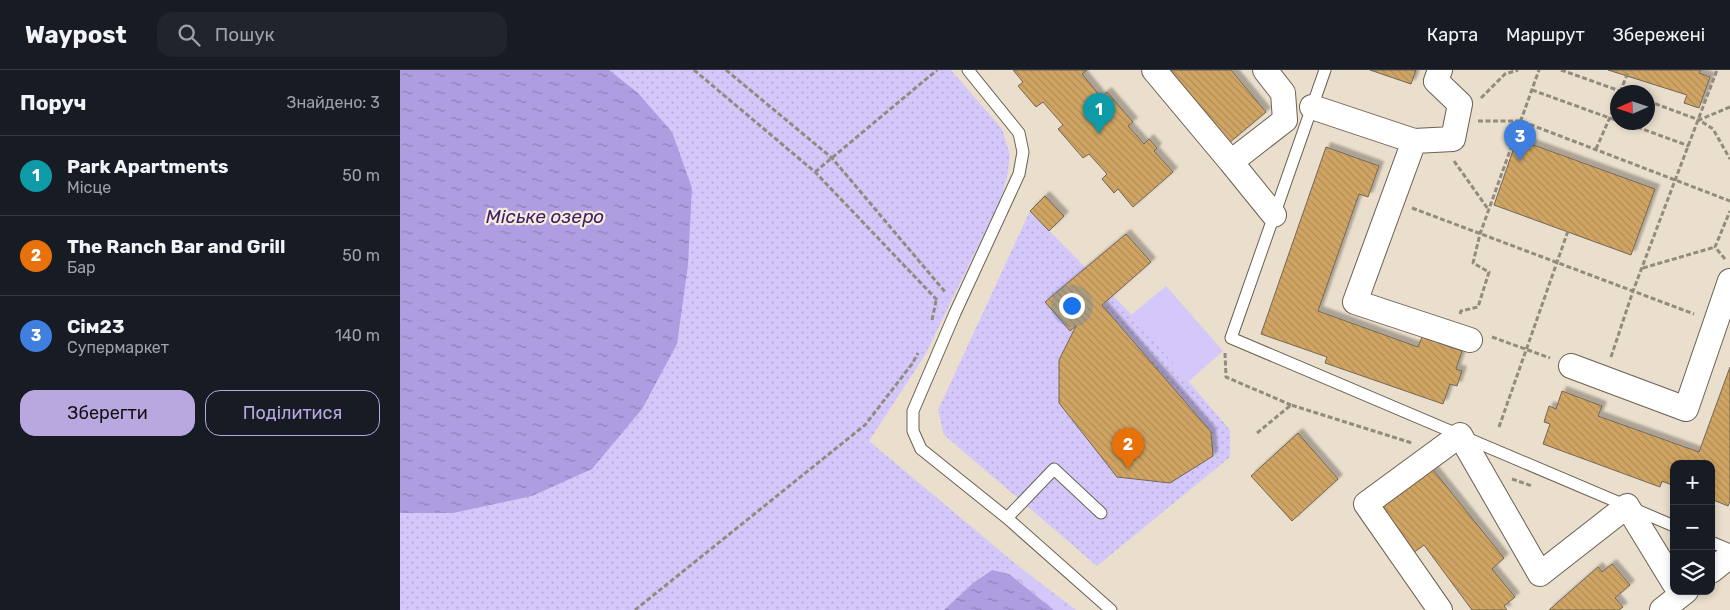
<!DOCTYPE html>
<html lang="uk">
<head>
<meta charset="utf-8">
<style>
	:root { --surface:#171b24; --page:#20242c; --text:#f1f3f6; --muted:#9ea1a6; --line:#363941; --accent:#b9a8e0 }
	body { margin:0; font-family:Rubik,sans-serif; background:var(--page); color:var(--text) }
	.controls { position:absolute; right:15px; bottom:15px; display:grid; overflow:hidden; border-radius:10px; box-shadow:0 2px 8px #0003 }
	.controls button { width:45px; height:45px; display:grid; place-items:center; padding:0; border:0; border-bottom:1px solid var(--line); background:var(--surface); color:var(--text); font:25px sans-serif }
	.compass { position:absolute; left:1210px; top:15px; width:45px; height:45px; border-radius:50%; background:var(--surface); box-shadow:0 2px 8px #0003; rotate:267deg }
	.you { position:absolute; left:671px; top:235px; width:18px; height:18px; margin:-12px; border:4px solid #fff; border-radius:50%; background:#1a73e8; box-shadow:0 0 0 8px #1a73e833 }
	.badge { display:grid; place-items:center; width:32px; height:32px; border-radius:50%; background:var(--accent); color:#fff; font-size:16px; font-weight:700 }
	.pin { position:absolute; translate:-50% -41px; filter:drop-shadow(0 1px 2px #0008) }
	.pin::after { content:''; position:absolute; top:26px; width:18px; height:15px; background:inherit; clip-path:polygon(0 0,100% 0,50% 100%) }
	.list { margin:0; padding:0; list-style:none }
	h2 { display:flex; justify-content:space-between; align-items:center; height:65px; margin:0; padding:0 20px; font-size:21px }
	h2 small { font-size:16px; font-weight:400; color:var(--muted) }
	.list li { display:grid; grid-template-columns:32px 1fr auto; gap:15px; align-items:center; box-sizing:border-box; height:80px; padding:0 20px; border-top:1px solid var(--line) }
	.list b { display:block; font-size:19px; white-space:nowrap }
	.list p { margin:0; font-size:16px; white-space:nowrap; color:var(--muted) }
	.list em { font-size:16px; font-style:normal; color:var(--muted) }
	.actions { display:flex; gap:10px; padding:15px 20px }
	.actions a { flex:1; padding:11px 0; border:1px solid var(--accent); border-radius:15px; text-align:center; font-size:18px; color:var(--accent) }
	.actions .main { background:var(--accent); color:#111 }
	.icon { flex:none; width:28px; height:28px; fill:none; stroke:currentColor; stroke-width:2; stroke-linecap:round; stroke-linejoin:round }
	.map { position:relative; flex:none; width:1330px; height:540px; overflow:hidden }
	header { display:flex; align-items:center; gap:30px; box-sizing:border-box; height:70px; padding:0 25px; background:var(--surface); border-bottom:1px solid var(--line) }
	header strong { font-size:24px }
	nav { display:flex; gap:28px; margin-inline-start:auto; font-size:18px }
	.search { width:350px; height:45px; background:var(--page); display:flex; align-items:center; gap:12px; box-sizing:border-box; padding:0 18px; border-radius:15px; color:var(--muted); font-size:19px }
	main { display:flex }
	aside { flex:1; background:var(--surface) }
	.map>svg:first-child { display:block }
</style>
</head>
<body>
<header>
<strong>Waypost</strong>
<div class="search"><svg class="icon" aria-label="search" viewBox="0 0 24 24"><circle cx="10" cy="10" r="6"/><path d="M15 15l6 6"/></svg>Пошук</div>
<nav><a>Карта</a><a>Маршрут</a><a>Збережені</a></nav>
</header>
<main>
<aside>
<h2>Поруч<small>Знайдено: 3</small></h2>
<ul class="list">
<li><span class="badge" style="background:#0f9aa8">1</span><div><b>Park Apartments</b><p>Місце</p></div><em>50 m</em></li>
<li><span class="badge" style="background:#e8710a">2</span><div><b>The Ranch Bar and Grill</b><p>Бар</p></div><em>50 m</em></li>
<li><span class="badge" style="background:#3f7fe0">3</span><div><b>Сім23</b><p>Супермаркет</p></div><em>140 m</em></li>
</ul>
<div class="actions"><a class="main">Зберегти</a><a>Поділитися</a></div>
</aside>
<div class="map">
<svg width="1330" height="540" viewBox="0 0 1330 540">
	<defs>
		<pattern id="forest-crowns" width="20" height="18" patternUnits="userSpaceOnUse" patternTransform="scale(1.25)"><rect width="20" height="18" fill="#d4c8fb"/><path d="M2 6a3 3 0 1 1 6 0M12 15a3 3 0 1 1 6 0" fill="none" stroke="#b6abd6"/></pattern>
		<pattern id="park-dots" width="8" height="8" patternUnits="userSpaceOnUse" patternTransform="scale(1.25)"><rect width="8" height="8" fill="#d4c8fb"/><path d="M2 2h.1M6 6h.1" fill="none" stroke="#b6abd6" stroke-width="1.8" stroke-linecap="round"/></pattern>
		<pattern id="water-ripples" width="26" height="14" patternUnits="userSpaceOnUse" patternTransform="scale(1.25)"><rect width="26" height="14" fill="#ae9ee1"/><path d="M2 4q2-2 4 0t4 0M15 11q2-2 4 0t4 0" fill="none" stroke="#8d80b5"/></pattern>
		<pattern id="building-back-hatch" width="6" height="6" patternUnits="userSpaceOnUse" patternTransform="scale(1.25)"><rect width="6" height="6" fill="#d0a564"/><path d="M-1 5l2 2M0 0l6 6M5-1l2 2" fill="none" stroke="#b28d56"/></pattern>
		<filter id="shadow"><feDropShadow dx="4.5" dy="-4.5" stdDeviation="1" flood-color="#0004"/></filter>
	</defs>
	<rect width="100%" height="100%" fill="#eadecc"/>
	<path fill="#d4c8fb" d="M766 216 823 281 788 312 731 245Z"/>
	<path fill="url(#forest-crowns)" d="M617 495 676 540H654L609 504Z"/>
	<path fill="url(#park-dots)" d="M0 0H551L602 59 610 85 607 108 599 133 525 285 469 371 617 495 609 504 592 500 573 513 544 540H0Z
		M630 141 730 243 830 360V387L697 496 544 365 538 340Z"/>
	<path fill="url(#water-ripples)" d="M0 0H209L238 23 272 62 292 118 288 195 277 274 242 339 192 399 132 426 53 443H0Z
		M592 500 609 504 654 540H544L573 513Z"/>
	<path fill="url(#building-back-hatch)" stroke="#716758" filter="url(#shadow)" d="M613 0H687L682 4 701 27 707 22 733 52 728 56 744 74 749 69 757 78 754 81 773 102 733 137 718 119 714 123 702 109 707 104 689 84 683 88 658 59 663 55 643 32 636 37 618 16 623 12Z
		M769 0H831L866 42 829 73Z
		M970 0H1016L1011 14Z
		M1208 0H1301L1299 3 1310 7 1299 38 1284 33 1287 25Z
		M1117 69 1255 119 1231 185 1094 135Z
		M926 77 979 96 968 127 959 124 918 241 1018 277 1022 267 1062 281 1056 299 1062 301 1057 316 1050 314 1043 334 925 293 927 287 861 264Z
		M645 126 664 146 649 161 630 141Z
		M726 164 751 192 702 235 811 362 813 386 770 413 717 407 659 333V290L676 256 670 261 645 232Z
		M1330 297V431L1328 436 1311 429V394H1274V416L1262 411 1260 417 1143 374 1150 354 1144 352 1149 336 1156 339 1162 321 1202 336 1198 346 1299 382Z
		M898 363 938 409 892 451 851 406Z
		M1030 396 1104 488 1092 499 1115 527 1104 536 1107 540H1072L1024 475 1013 483 977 437Z
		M1212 494 1230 515 1215 528 1223 537 1219 540H1149L1198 497 1202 502Z"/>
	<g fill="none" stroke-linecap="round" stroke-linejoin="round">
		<g stroke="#6b6051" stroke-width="13">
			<path id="service" d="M568 0 619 63 623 82 619 104 555 243 513 341V361L521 379 607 448 711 540
				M925 0 831 268 1274 456
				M607 448 654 399 701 443
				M1311 472 1330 480"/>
		</g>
		<g stroke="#6b6051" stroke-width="26">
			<path id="minor" d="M754 0 831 92
				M865 0 883 23 885 50 831 92 874 145
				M912 37 1014 71 955 232 1070 270
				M1014 71 1053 69 1060 34 1036 11 1040 0
				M1171 296 1286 339 1330 211
				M1311 501 1330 486
				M1040 540 966 434 1060 365 1140 504 1227 436 1274 513
				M1262 540 1286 521"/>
		</g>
		<path stroke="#938b7d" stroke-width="3" stroke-dasharray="5 2.5" stroke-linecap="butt" d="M294 0 415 102 538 231
			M326 0 432 88 546 223
			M1161 0 1223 22
			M1132 20 1218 51
			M1220 22 1229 0
			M1081 28 1105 4 1118 0
			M1248 31 1299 50
			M1330 37 1299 50 1313 59 1330 89
			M1078 51H1121L1330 131
			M1223 52 1289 76
			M1196 79 1218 29
			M1054 91 1088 139
			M415 102 537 0
			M1012 138 1294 244
			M1325 189 1315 177 1330 141
			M1243 198 1315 177
			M1060 244 1061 241 1078 237 1089 202 1073 193 1080 164 1139 0
			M532 250 536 231
			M1092 267 1150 288
			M825 283 826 307 891 335
			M1211 287 1233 221 1317 0
			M1099 357 1168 161
			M857 363 891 335 1012 373
			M1112 409 1132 416
			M235 540 465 355 512 294 518 283"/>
		<use href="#service" stroke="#fff" stroke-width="11"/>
		<use href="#minor" stroke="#fff" stroke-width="24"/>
	</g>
	<g text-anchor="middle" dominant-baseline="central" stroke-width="4.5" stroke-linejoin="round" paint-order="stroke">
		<g font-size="19" font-style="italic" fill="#3b1e6c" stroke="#f7ebd9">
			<text x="145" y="146">Міське озеро</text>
		</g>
	</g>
</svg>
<div class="controls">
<button>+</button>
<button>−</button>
<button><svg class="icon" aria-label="layers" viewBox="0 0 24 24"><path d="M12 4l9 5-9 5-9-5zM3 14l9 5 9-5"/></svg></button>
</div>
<svg class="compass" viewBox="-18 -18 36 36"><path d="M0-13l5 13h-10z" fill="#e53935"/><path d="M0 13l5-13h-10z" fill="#9ea1a6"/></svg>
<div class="you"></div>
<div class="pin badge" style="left:699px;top:64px;background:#0f9aa8">1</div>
<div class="pin badge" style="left:728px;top:399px;background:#e8710a">2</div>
<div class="pin badge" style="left:1120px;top:91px;background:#3f7fe0">3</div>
</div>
</main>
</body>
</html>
